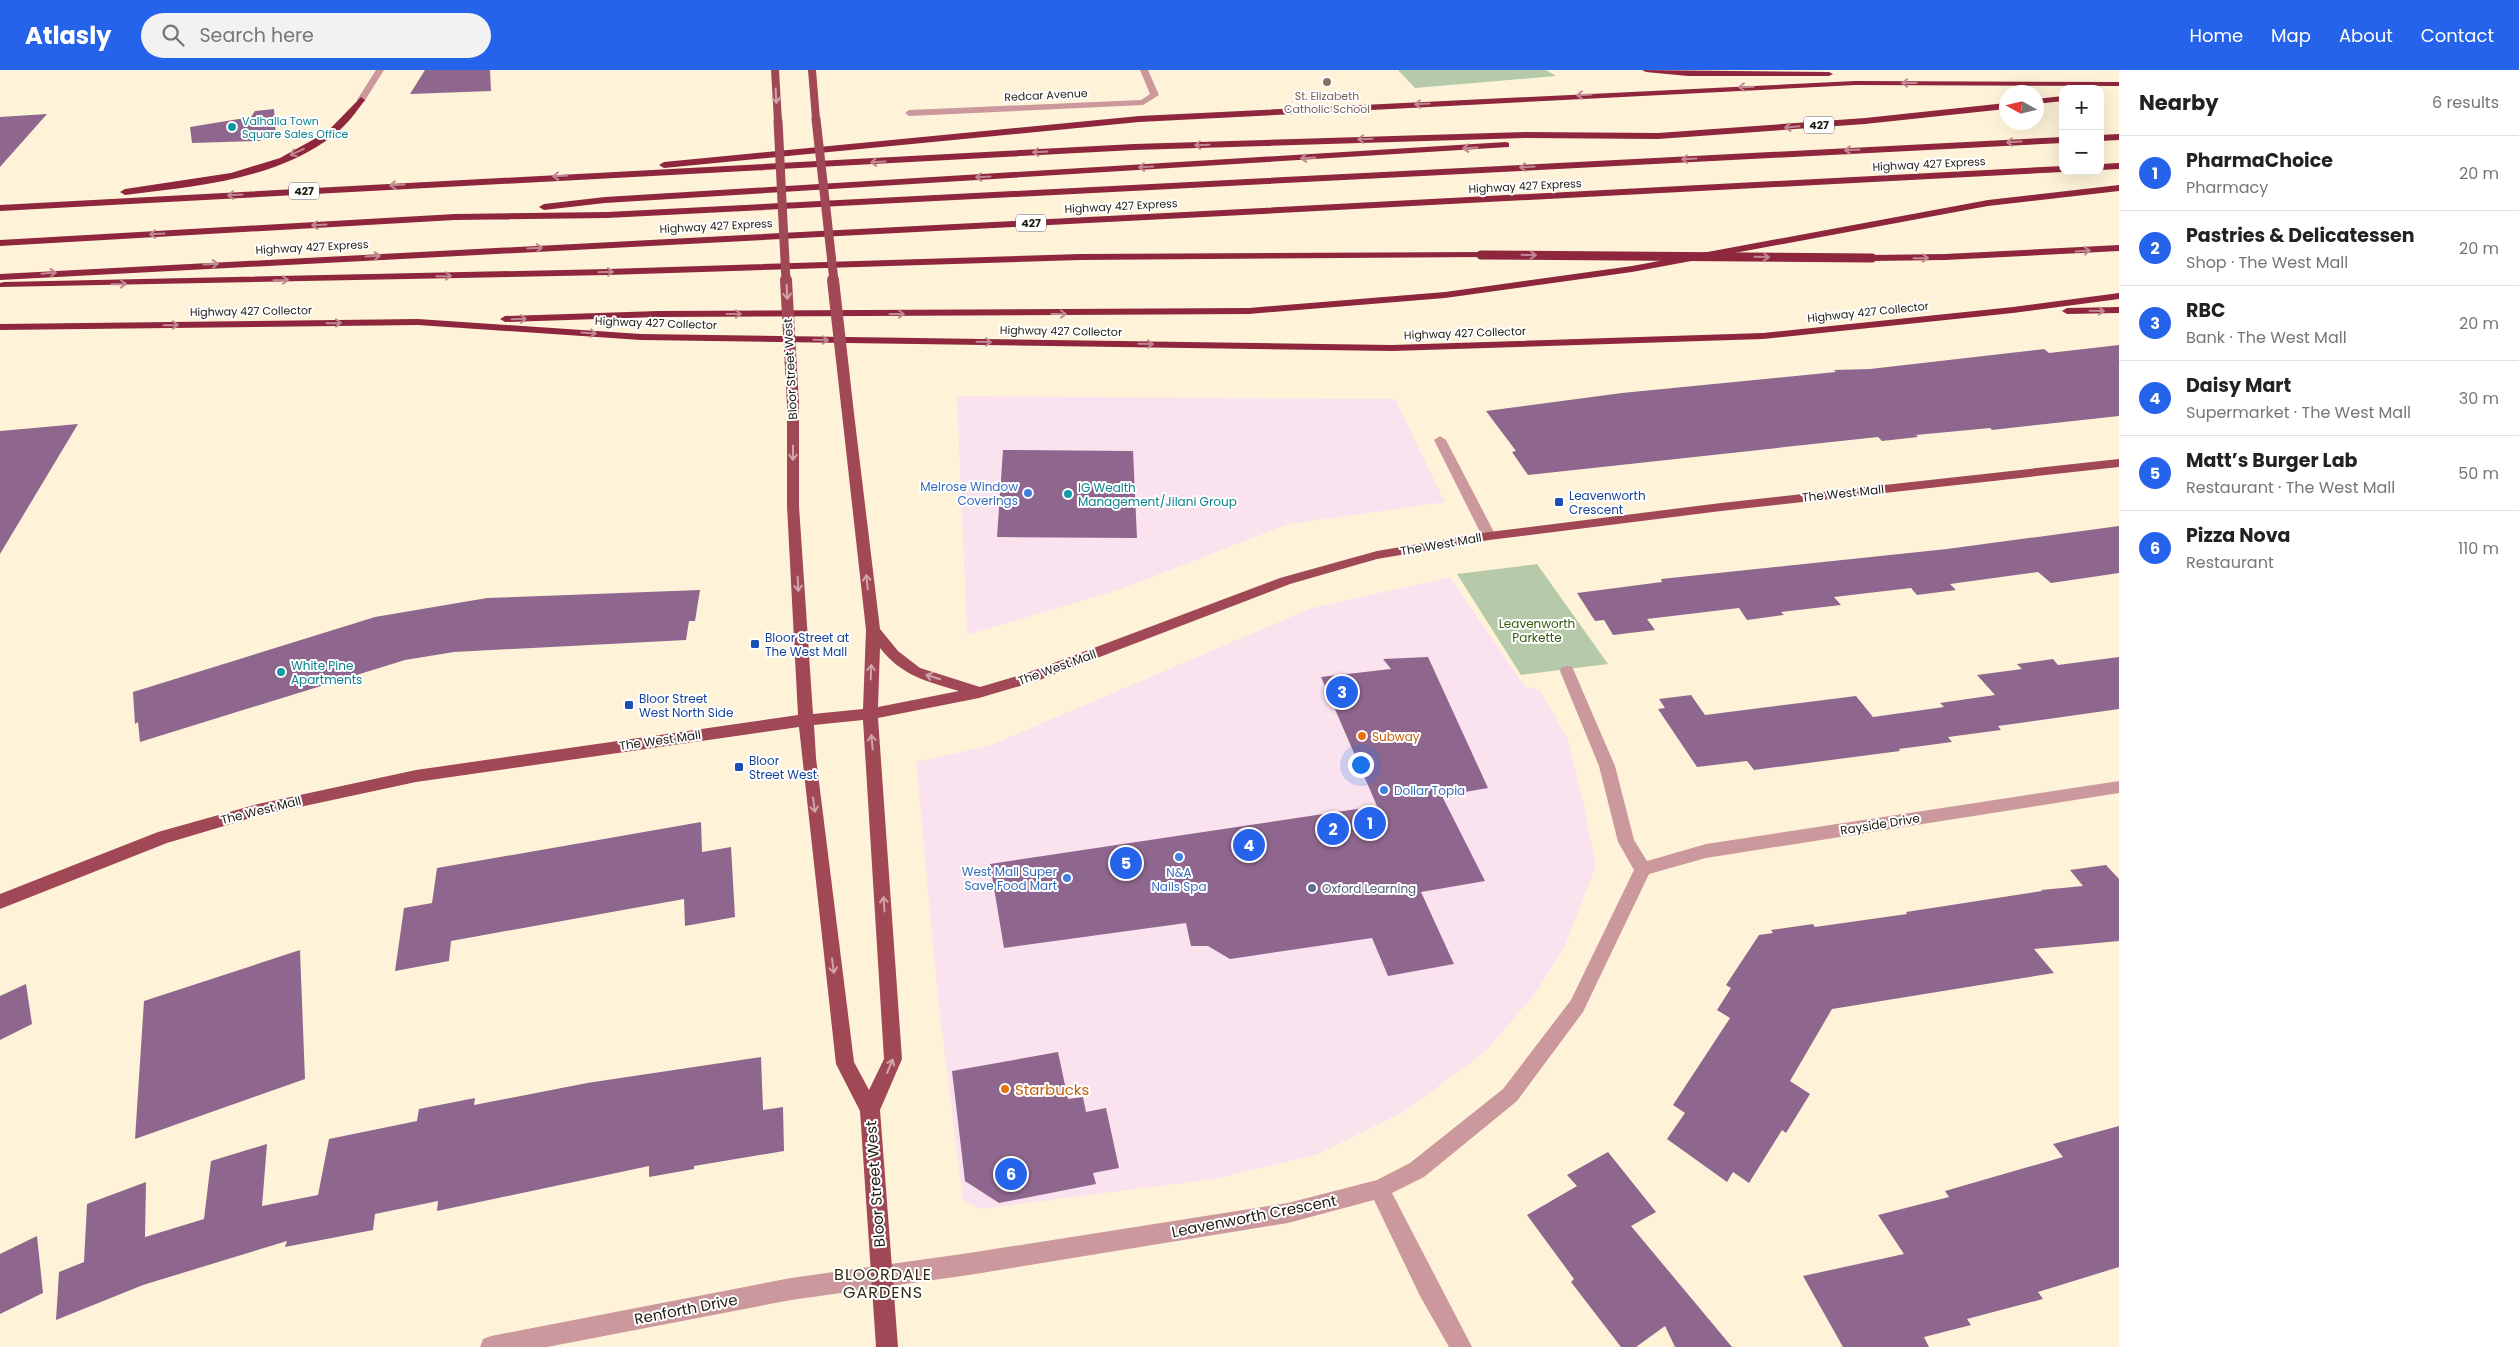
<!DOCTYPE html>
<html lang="en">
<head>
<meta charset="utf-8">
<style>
	:root { --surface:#fff; --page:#f2f2f2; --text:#222; --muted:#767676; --line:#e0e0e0; --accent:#2563eb }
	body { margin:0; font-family:Poppins,sans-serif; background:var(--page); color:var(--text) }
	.controls { position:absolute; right:15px; top:15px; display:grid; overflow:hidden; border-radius:10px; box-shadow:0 5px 20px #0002 }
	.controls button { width:45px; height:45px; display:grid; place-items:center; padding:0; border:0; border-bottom:1px solid var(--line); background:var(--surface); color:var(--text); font:25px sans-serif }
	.compass { position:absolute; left:1999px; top:15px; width:45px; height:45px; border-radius:50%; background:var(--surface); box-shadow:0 5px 20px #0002; rotate:278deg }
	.you { position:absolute; left:1360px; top:694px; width:18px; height:18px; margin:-12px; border:4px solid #fff; border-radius:50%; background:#1a73e8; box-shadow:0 0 0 8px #1a73e833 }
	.badge { display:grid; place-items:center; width:32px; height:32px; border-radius:50%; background:var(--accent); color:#fff; font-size:16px; font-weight:700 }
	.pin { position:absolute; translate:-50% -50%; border:2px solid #fff; box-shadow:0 1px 5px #0006 }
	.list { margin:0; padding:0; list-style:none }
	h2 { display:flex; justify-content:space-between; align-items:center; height:65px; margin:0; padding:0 20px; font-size:21px }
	h2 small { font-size:16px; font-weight:400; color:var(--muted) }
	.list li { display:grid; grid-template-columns:32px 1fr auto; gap:15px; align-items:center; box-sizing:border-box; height:75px; padding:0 20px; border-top:1px solid var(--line) }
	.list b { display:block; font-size:19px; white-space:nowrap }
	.list p { margin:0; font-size:16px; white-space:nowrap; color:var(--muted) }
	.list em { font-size:16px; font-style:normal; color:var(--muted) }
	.icon { flex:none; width:28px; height:28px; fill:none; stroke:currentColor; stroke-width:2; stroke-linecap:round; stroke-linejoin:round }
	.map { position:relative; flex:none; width:2119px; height:1277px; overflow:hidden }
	header { display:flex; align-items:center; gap:30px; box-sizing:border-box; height:70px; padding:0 25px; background:var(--accent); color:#fff }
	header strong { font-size:24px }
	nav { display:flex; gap:28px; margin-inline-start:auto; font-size:18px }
	.search { width:350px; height:45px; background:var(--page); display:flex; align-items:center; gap:12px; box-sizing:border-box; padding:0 18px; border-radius:28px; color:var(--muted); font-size:19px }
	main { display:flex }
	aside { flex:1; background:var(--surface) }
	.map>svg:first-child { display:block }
</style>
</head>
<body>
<header>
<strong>Atlasly</strong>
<div class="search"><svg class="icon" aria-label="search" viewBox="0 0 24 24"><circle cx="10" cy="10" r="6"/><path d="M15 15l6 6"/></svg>Search here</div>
<nav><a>Home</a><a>Map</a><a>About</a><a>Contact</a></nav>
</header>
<main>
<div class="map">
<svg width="2119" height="1277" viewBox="0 0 2119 1277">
	<rect width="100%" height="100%" fill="#fef3d8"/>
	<path fill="#fae2ee" d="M957 326 1395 329 1445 432 1289 454 1118 520 967 565Z
		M1450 507 1525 617 1540 620 1568 669 1584 736 1596 796 1564 878 1534 925 1485 982 1405 1041 1316 1085 1214 1109 981 1139 963 1131 938 929 916 692 991 675 1312 538Z"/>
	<path fill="#b6c9a9" d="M1398 0H1546L1556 6 1415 18Z
		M1537 494 1608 594 1521 605 1457 504Z"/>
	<path fill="#8f678e" d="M425 0H490L491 21 410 24Z
		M274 39 276 65 259 71 192 73 190 57 251 47 255 41Z
		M47 44 0 97V47Z
		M2119 275V346L1992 360 1990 358 1916 365 1918 367 1882 371 1878 367 1528 405 1512 382 1516 381 1486 341 1622 323 1836 302 1834 300 1870 299 2044 279 2049 283Z
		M78 354 0 484V361Z
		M1003 380 1133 381 1137 468 997 467Z
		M2119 456V503L2051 513 2038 502 1950 514 1956 520 1917 525 1911 518 1834 527 1841 535 1781 542 1784 545 1747 550 1739 538 1647 549 1655 560 1613 565 1604 550 1595 551 1577 523 1662 512 1661 509 1947 479Z
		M700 520 695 551H689L686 570 454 582 405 590 140 672 138 652 135 654 133 622 375 547 487 528Z
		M1428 587 1488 718 1442 726 1485 811 1421 822 1454 894 1388 906 1372 868 1230 889 1208 876H1191L1186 853 1004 878 990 794 1377 736 1321 607 1391 599 1383 589Z
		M2119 587V639L1998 656 2001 660 1948 667 1952 672 1899 679 1900 681 1754 700 1747 691 1697 697 1658 639 1665 638 1659 629 1691 625 1705 645 1856 626 1873 647 1944 637 1940 633 1995 625 1977 605 2022 599 2017 594 2053 589 2058 595Z
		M701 752 702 782 731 777 735 847 685 856 684 829 451 871 449 891 395 901 404 838 432 833 437 798Z
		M2106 795 2119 809V871L2034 879 2054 903 1832 939 1790 1011 1810 1024 1786 1063 1782 1060 1749 1113 1733 1102 1727 1112 1667 1069 1685 1043 1673 1035 1730 948 1717 940 1731 918 1726 915 1759 865 1773 863 1771 860 1813 854 1815 857 1907 844 1906 842 2042 821 2041 820 2083 816 2070 800Z
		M300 880 305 1009 135 1069 144 931Z
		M26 914 32 954 0 970V926Z
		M1058 982 1068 1029 1083 1027 1086 1042 1106 1038 1119 1098 1093 1103 1096 1114 999 1133 965 1111 952 1001Z
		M761 987 763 1040 783 1037 784 1081 694 1096V1099L649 1107V1096L437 1141 438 1131 375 1144 373 1160 285 1177 287 1171 143 1215 56 1250 59 1202 84 1192 87 1134 146 1112 145 1167 204 1149 211 1091 267 1074 262 1136 318 1125 329 1069 417 1051 419 1039 475 1028 474 1035 587 1013Z
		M2119 1056V1197L2038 1222 2043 1229 1967 1249 1971 1255 1924 1267 1929 1277H1843L1803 1206 1904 1184 1878 1145 1949 1127 1945 1121 2063 1087 2053 1074Z
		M1608 1082 1656 1142 1631 1156 1732 1277H1675L1665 1256 1636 1277H1621L1571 1212 1574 1209 1527 1145 1577 1116 1567 1105Z
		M37 1166 43 1223 0 1244V1184Z"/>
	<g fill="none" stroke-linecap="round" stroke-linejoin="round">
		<path fill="#cb989d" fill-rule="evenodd" d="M376 0H384L364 32H358L357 30Z
			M1140 0H1148L1159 25 1143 35 909 46 905 43 909 40 1141 30 1150 24Z
			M1440 366 1446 370 1496 466 1494 469 1489 470 1482 466 1434 370Z
			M1567 596 1572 597 1574 601 1615 696 1634 770 1647 791 1706 774 2119 711V723L1706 788 1649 804 1583 942 1517 1031 1424 1107 1392 1123 1472 1277H1449L1420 1226 1374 1130 1288 1153 969 1205 791 1230 547 1277H480L483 1269 491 1266 791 1208 969 1183 1288 1133 1377 1110 1410 1093 1503 1019 1571 930 1634 800 1618 772 1599 696 1560 601 1562 597Z"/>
		<path fill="#a04856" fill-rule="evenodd" d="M771 0H779L782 51 778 54 774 51Z
			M808 0H816L820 49 816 52 812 49Z
			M793 330 799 334V436L813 644 863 639 866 560 841 335 847 331 853 335 880 559 898 581 920 598 980 617 1027 603 1280 508 1377 481 1489 462 1721 433 2119 389V397L1721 441 1489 470 1377 489 1290 514 1037 611 979 628 878 648 902 989 880 1040 898 1277H876L860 1041 836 994 799 657 416 712 258 746 167 773 0 839V824L158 762 258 734 416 700 798 645 787 436V334ZM880 578C902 606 926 611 959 621L878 637ZM863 650 884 989 869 1020 854 992 816 688 814 655Z"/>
		<path fill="#8e273d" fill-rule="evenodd" d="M1642 0 1829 2 1833 4 1829 6H1688L1646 2Z
			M1855 11 2119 12V16L1855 15 1139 52 664 98 659 95 664 92 1139 46Z
			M2063 26V31L2036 34V29Z
			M361 27 365 30C356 42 347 55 335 64 278 110 195 116 125 125L120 122 125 119 231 103 280 88 327 62Z
			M2006 33V39L1865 54 1658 69 1525 68 1134 80 0 141V135L1134 74 1525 62 1658 63 1865 48Z
			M2119 64V70L2100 71V65Z
			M2063 67V73L607 148 455 150 0 176V170L455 144 607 142Z
			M1506 72 1509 73V77L605 133 544 140 539 137 544 134 605 127Z
			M2119 93V99L2100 100V94Z
			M2063 96V101H2065L2063 102 0 210V204Z
			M2119 115V121L1988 136 1632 202 1445 228 1249 244 658 247 505 252 500 249 505 246 658 241 1249 238 1445 222 1632 196 1988 130Z
			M2119 175V181L1945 190 1872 191 1867 188 1872 185 1945 184Z
			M1481 182 1486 185 1485 187 1080 190 608 205 0 217V213L4 212 608 199 1080 184Z
			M2119 223V229L2013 243 1763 269 1392 281 641 270 418 255 0 260V254L418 249 641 264 1392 275 1763 263 2013 237Z
			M2119 237V243L2067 244 2062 241 2067 238Z"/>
		<path stroke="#a04856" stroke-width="9" d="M816 49 834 211
			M778 51 786 211"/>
		<path stroke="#a04856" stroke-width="12" d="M786 210 793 334
			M833 210 847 335"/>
		<path stroke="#8e273d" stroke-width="9" d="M1481 185 1872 188"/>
	</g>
	<defs><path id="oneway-shaft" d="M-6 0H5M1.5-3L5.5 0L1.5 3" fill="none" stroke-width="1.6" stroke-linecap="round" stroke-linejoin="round" transform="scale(1.25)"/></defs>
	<g stroke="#c18894">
		<use href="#oneway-shaft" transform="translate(1909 13) rotate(180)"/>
		<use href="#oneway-shaft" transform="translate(1746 17) rotate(178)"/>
		<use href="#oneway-shaft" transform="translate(1584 25) rotate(177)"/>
		<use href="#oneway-shaft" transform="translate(1422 34) rotate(177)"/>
		<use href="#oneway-shaft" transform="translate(1792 57) rotate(175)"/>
		<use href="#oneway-shaft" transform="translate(1365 69) rotate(178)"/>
		<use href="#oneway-shaft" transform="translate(2014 72) rotate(177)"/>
		<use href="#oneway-shaft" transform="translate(1202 75) rotate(178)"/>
		<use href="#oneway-shaft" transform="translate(1470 78) rotate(177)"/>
		<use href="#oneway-shaft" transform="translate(1852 80) rotate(177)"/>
		<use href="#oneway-shaft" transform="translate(297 82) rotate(155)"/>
		<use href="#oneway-shaft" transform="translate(1040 82) rotate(177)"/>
		<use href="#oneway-shaft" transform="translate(1308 88) rotate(177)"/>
		<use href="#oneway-shaft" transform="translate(1689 89) rotate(177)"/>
		<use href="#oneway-shaft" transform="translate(878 92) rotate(177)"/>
		<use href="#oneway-shaft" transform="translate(1146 97) rotate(177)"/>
		<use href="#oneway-shaft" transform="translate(1527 97) rotate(177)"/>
		<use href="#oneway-shaft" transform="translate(560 106) rotate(177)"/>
		<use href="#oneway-shaft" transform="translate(983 107) rotate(177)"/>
		<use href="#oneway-shaft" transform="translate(397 115) rotate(177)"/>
		<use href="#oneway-shaft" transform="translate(235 125) rotate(177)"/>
		<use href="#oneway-shaft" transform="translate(319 155) rotate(177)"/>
		<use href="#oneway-shaft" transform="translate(157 164) rotate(177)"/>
		<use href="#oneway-shaft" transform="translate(535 178) rotate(-3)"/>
		<use href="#oneway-shaft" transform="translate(2083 181) rotate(-4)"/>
		<use href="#oneway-shaft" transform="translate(1529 185) rotate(1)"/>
		<use href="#oneway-shaft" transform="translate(373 186) rotate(-3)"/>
		<use href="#oneway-shaft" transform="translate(1762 187) rotate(1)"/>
		<use href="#oneway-shaft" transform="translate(1921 188) rotate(-1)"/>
		<use href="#oneway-shaft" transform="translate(211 194) rotate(-3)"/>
		<use href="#oneway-shaft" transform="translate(606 202) rotate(-2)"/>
		<use href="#oneway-shaft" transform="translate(49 203) rotate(-5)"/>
		<use href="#oneway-shaft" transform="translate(444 206) rotate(-1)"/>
		<use href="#oneway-shaft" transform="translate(281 210) rotate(-1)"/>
		<use href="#oneway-shaft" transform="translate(119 214) rotate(-1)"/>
		<use href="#oneway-shaft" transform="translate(2097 241) rotate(1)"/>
		<use href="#oneway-shaft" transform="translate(734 244)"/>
		<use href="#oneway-shaft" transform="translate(897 244)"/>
		<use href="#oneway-shaft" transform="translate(1059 244)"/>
		<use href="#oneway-shaft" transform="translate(519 249) rotate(-2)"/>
		<use href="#oneway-shaft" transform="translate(334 253) rotate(-1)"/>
		<use href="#oneway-shaft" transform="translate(171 255) rotate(-1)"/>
		<use href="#oneway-shaft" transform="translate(589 263) rotate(4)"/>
		<use href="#oneway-shaft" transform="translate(821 270) rotate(1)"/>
		<use href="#oneway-shaft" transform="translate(984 272) rotate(1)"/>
		<use href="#oneway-shaft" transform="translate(1146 274) rotate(1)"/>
	</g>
	<g stroke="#d0a4aa">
		<use href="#oneway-shaft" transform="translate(776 26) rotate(87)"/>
		<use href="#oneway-shaft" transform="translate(787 222) rotate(87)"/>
		<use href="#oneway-shaft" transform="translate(793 383) rotate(90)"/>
		<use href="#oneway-shaft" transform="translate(867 512) rotate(-96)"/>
		<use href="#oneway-shaft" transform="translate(798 514) rotate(87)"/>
		<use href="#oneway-shaft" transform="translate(871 602) rotate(-88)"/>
		<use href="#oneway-shaft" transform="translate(933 607) rotate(-162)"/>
		<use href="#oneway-shaft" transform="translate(872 672) rotate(-95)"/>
		<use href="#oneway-shaft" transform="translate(814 735) rotate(83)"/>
		<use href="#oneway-shaft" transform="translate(884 834) rotate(-94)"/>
		<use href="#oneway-shaft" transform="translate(833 896) rotate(83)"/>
		<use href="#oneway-shaft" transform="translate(890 996) rotate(-67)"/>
	</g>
	<circle fill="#8d6e63" stroke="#fff" stroke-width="2" cx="1327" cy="12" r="5"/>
	<g fill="#0f9aa8" stroke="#fff" stroke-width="2">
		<circle cx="232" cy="57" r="5"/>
		<circle cx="1068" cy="424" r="5"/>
		<circle cx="281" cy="602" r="5"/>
	</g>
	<g fill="#3f7fe0" stroke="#fff" stroke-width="2">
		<circle cx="1028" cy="423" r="5"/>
		<circle cx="1384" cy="720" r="5"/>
		<circle cx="1179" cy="787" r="5"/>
		<circle cx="1067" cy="808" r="5"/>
	</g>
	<g fill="#1a4fb4" stroke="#fff" stroke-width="2">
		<rect x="1554" y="427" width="10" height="10" rx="2.5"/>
		<rect x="750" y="569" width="10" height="10" rx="2.5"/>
		<rect x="624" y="630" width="10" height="10" rx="2.5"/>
		<rect x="734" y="692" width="10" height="10" rx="2.5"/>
	</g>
	<g fill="#e8710a" stroke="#fff" stroke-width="2">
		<circle cx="1362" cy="666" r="5"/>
		<circle cx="1005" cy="1019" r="5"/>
	</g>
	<circle fill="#5c6f8a" stroke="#fff" stroke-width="2" cx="1312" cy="818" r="5"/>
	<g text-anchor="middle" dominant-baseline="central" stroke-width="4" stroke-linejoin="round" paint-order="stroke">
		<g font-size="11" fill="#1e1a10" stroke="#fff">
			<text transform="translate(1046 25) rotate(-3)">Redcar Avenue</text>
			<text transform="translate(1929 94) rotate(-3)">Highway 427 Express</text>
			<text transform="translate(1525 116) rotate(-3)">Highway 427 Express</text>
			<text transform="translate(1121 136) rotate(-3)">Highway 427 Express</text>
			<text transform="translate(716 156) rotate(-3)">Highway 427 Express</text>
			<text transform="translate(312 177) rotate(-3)">Highway 427 Express</text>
			<text transform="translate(251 241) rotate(-1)">Highway 427 Collector</text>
			<text transform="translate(1868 242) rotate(-6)">Highway 427 Collector</text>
			<text transform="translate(656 253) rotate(2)">Highway 427 Collector</text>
			<text transform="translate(1061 261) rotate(1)">Highway 427 Collector</text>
			<text transform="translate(1465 263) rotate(-2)">Highway 427 Collector</text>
		</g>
		<g font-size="11" fill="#785e54" stroke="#fff">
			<text x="1327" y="26">St. Elizabeth<tspan x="1327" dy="13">Catholic School</tspan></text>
		</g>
		<g font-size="11" fill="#0d838f" stroke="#fff" text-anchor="start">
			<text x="242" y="51">Valhalla Town<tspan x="242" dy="13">Square Sales Office</tspan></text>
		</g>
		<g fill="#fff" stroke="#625f58" stroke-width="1">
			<rect x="1804" y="46.5" width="30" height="17" rx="4"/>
			<rect x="289" y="112.5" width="30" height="17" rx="4"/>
			<rect x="1016" y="144.5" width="30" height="17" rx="4"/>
		</g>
		<g font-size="11" font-weight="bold" fill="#1e1a10">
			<text x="1819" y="55">427</text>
			<text x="304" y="121">427</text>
			<text x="1031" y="153">427</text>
		</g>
		<g font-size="12" fill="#1e1a10" stroke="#fff">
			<text transform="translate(790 299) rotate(-93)">Bloor Street West</text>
			<text transform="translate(1843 423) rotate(-6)">The West Mall</text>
			<text transform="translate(1441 474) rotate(-10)">The West Mall</text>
			<text transform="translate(1057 597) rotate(-20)">The West Mall</text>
			<text transform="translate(660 670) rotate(-8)">The West Mall</text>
			<text transform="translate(261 740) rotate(-14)">The West Mall</text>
			<text transform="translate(1880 754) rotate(-9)">Rayside Drive</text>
		</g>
		<g font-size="12" fill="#366cbe" stroke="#fff" text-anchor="end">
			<text x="1018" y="416">Melrose Window<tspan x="1018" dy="14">Coverings</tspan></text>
			<text x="1394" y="720" text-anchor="start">Dollar Topia</text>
			<text x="1057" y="801">West Mall Super<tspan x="1057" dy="14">Save Food Mart</tspan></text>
			<text x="1179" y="802" text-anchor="middle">N&amp;A<tspan x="1179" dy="14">Nails Spa</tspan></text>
		</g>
		<g font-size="12" fill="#0d838f" stroke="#fff" text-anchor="start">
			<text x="1078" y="417">IG Wealth<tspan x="1078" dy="14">Management/Jilani Group</tspan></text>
			<text x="291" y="595">White Pine<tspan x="291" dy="14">Apartments</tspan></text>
		</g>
		<g font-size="12" fill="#164399" stroke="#fff" text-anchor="start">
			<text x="1569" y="425">Leavenworth<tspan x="1569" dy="14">Crescent</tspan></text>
			<text x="765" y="567">Bloor Street at<tspan x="765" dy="14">The West Mall</tspan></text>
			<text x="639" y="628">Bloor Street<tspan x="639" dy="14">West North Side</tspan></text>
			<text x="749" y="690">Bloor<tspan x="749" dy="14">Street West</tspan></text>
		</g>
		<g font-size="12" fill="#365910" stroke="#fff">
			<text x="1537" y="553">Leavenworth<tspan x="1537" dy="14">Parkette</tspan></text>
		</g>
		<g font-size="12" fill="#c56008" stroke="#fff" text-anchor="start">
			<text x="1372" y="666">Subway</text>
		</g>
		<g font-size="12" fill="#4e5e75" stroke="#fff" text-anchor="start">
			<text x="1322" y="818">Oxford Learning</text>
		</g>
		<g font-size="15" fill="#c56008" stroke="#fff" text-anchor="start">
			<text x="1015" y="1019">Starbucks</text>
		</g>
		<g font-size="15" fill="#1e1a10" stroke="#fff">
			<text transform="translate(875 1114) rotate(-94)">Bloor Street West</text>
			<text transform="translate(1254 1146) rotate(-11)">Leavenworth Crescent</text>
			<text transform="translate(686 1239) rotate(-11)">Renforth Drive</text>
		</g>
		<g font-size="16" letter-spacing="1" fill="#322a14" stroke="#fff">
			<text x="883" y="1204">BLOORDALE<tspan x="883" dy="18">GARDENS</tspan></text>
		</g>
	</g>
</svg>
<div class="controls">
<button>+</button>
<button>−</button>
</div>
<svg class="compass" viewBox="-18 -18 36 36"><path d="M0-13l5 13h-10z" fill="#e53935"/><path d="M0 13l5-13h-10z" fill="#767676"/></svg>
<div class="you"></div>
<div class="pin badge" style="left:1370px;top:753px">1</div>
<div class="pin badge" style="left:1333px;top:759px">2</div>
<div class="pin badge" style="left:1342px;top:622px">3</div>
<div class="pin badge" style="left:1249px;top:775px">4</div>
<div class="pin badge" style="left:1126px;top:793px">5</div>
<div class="pin badge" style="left:1011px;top:1104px">6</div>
</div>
<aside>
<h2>Nearby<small>6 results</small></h2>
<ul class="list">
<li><span class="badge">1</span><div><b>PharmaChoice</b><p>Pharmacy</p></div><em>20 m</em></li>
<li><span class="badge">2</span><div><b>Pastries &amp; Delicatessen</b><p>Shop · The West Mall</p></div><em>20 m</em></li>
<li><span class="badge">3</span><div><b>RBC</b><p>Bank · The West Mall</p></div><em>20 m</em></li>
<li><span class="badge">4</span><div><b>Daisy Mart</b><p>Supermarket · The West Mall</p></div><em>30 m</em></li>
<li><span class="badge">5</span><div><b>Matt’s Burger Lab</b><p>Restaurant · The West Mall</p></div><em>50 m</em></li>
<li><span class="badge">6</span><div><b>Pizza Nova</b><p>Restaurant</p></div><em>110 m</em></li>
</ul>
</aside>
</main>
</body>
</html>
